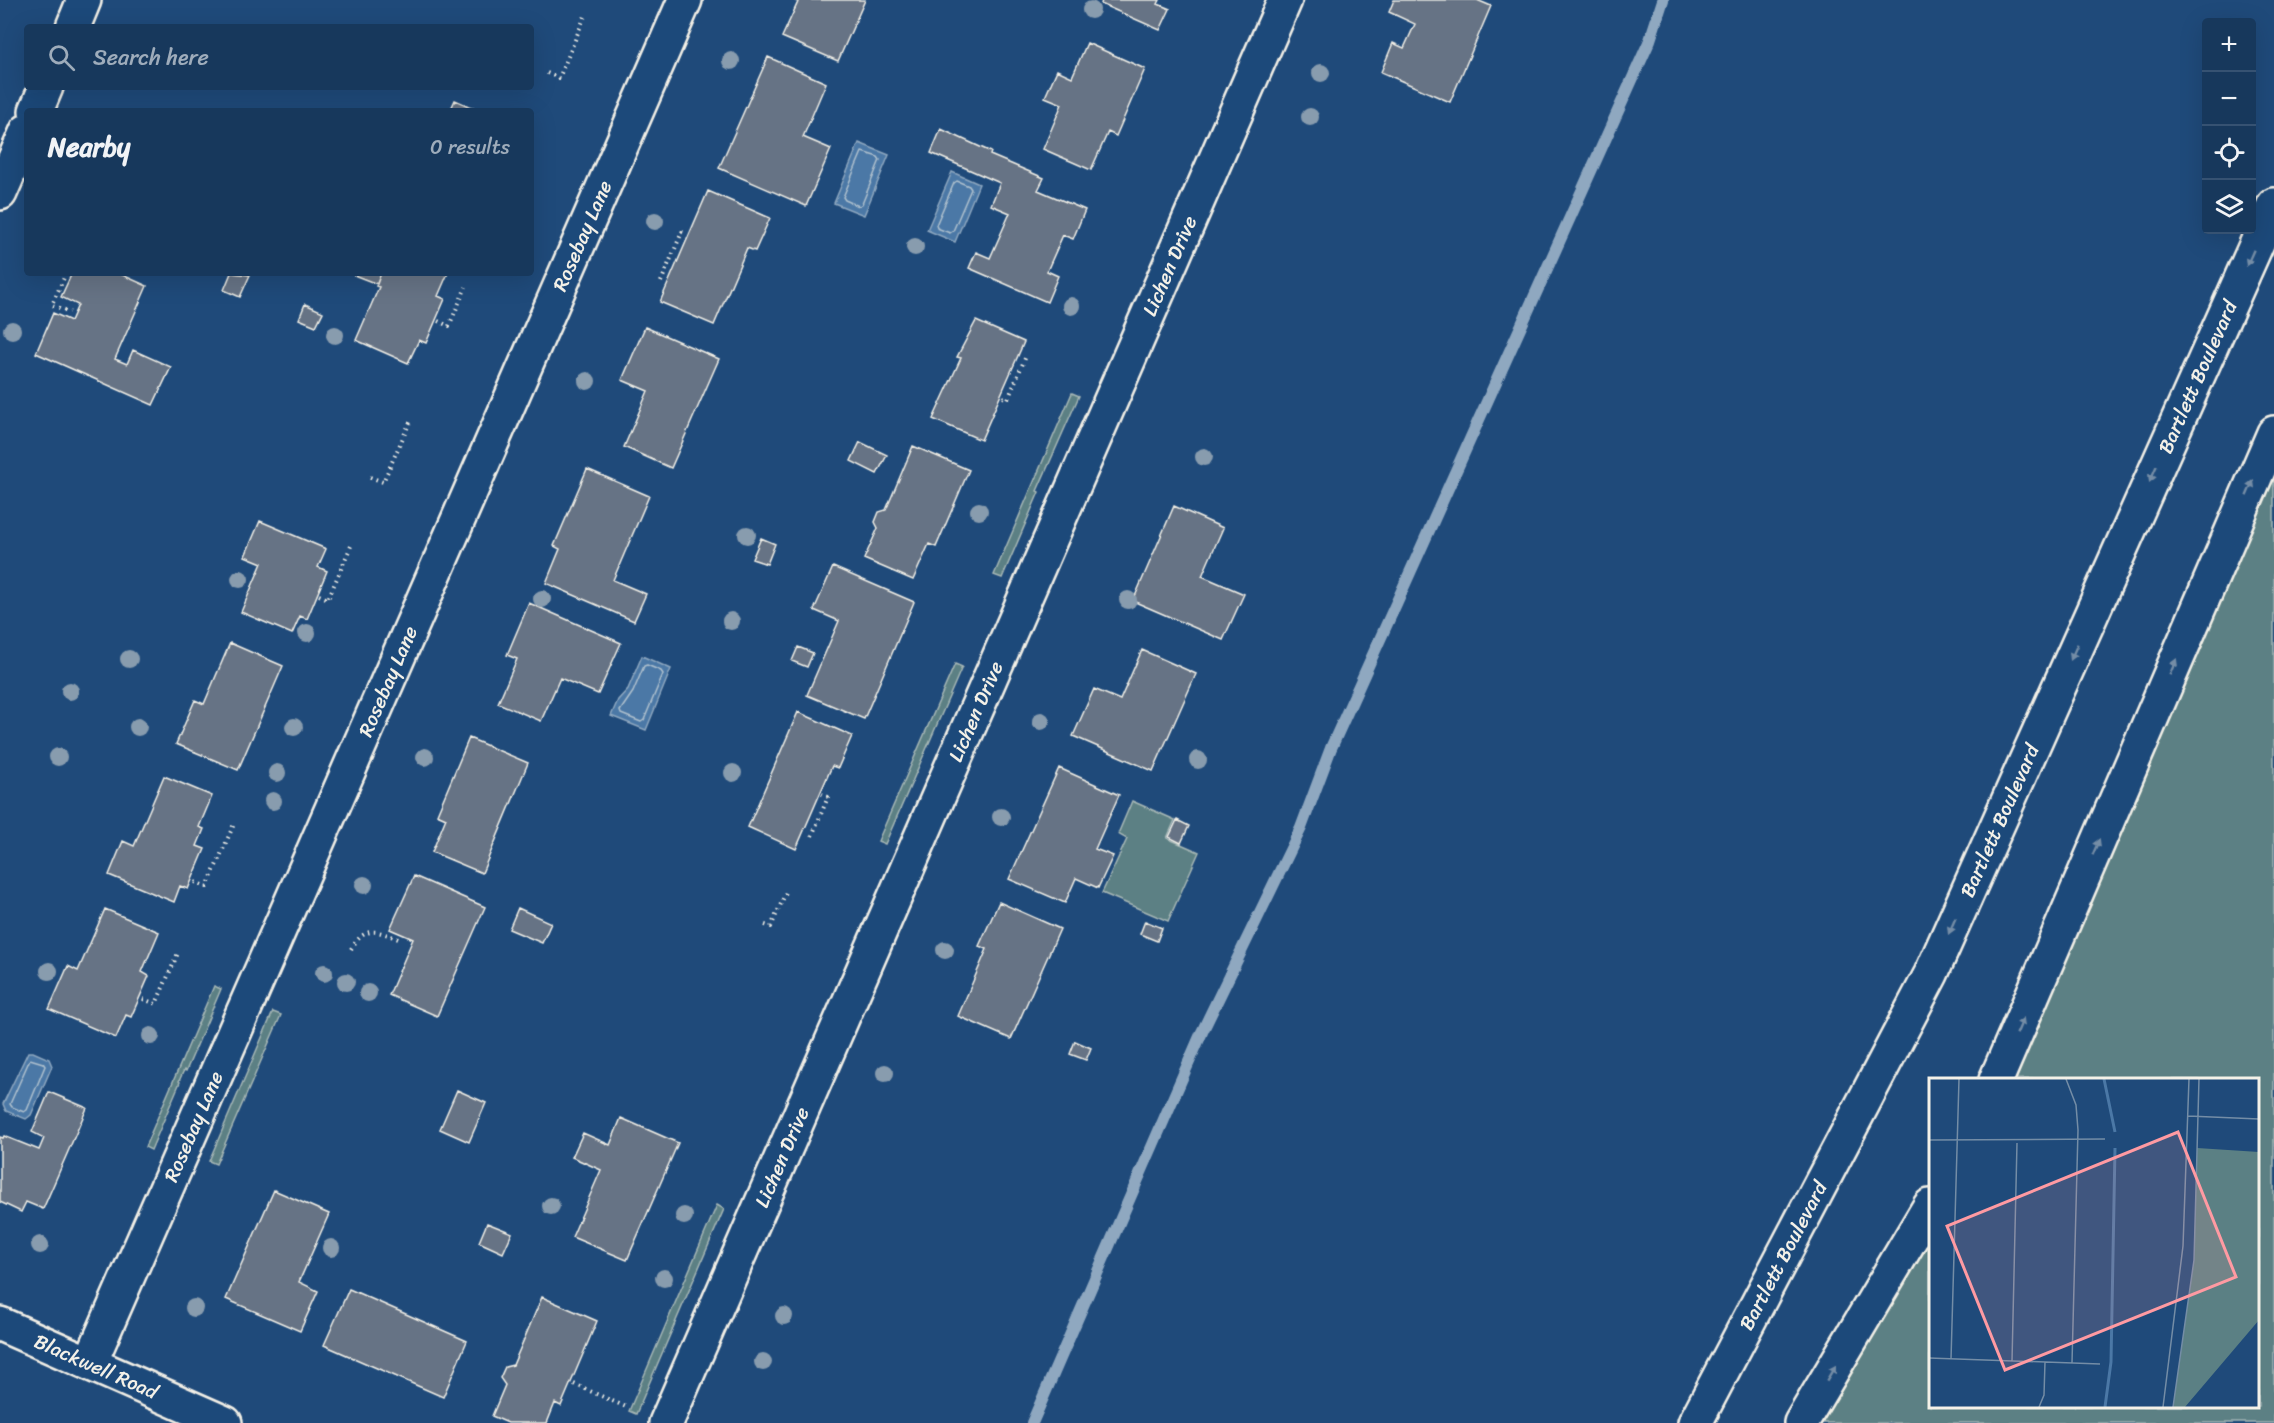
<!DOCTYPE html>
<html lang="en">
<head>
<meta charset="utf-8">
<style>
	:root { --surface:#17385c; --page:#244365; --text:#f1f3f6; --muted:#9eacbb; --line:#365272 }
	body { margin:0; font-family:Sriracha,sans-serif; background:var(--page); color:var(--text) }
	.controls { position:absolute; right:18px; top:18px; display:grid; overflow:hidden; border-radius:6px; box-shadow:0 6px 24px #0002 }
	.controls button { width:54px; height:54px; display:grid; place-items:center; padding:0; border:0; border-bottom:2px solid var(--line); background:var(--surface); color:var(--text); font:30px sans-serif }
	.list { margin:0; padding:0; list-style:none }
	h2 { display:flex; justify-content:space-between; align-items:center; height:78px; margin:0; padding:0 24px; font-size:26px }
	h2 small { font-size:20px; font-weight:400; color:var(--muted) }
	.icon { flex:none; width:33px; height:33px; fill:none; stroke:currentColor; stroke-width:2; stroke-linecap:round; stroke-linejoin:round }
	.map { position:relative; flex:none; width:2274px; height:1423px; overflow:hidden }
	.search { position:absolute; background:var(--surface); box-shadow:0 6px 24px #0002; left:24px; top:24px; width:510px; height:66px; display:flex; align-items:center; gap:15px; box-sizing:border-box; padding:0 21px; border-radius:6px; color:var(--muted); font-size:22px }
	.panel { position:absolute; background:var(--surface); box-shadow:0 6px 24px #0002; left:24px; top:108px; width:510px; height:168px; border-radius:6px }
	.map>svg:first-child { display:block }
</style>
</head>
<body>
<div class="map">
<svg width="2274" height="1423" viewBox="0 0 2274 1423">
	<rect width="100%" height="100%" fill="#1f4a7a"/>
	<filter id="ink" filterUnits="userSpaceOnUse"><feTurbulence type="fractalNoise" baseFrequency=".0167" numOctaves="2"/><feDisplacementMap in="SourceGraphic" scale="12" xChannelSelector="R" yChannelSelector="G"/><feConvolveMatrix kernelMatrix="1 2 1 2 8 2 1 2 1" color-interpolation-filters="sRGB"/></filter>
	<g filter="url(#ink)">
		<path fill="#5b8084" stroke="#a8b8b6" stroke-width="1.5" d="M1072 393 1079 396 1037 491 1039 492 1002 578 994 575Z
			M2274 433V1423H1801L1930 1206V1406H2258V1080L1996 1079Z
			M955 664 962 667 885 844 878 841Z
			M1132 801 1175 820 1167 838 1199 852 1168 921 1102 893 1127 839 1118 834Z
			M214 986 221 989 186 1071 184 1070 179 1081 180 1082 151 1150 145 1147Z
			M273 1012 281 1015 216 1164 209 1161Z
			M717 1205 724 1209 636 1414 629 1411Z"/>
		<path fill="#4b78a6" stroke="#8fa8c0" stroke-width="1.5" d="M859 143 889 155 864 215 834 203Z
			M952 172 979 184 955 242 927 230Z
			M642 656 671 669 646 730 611 716 618 700 628 689Z
			M28 1052H33L49 1059 52 1066 31 1115 26 1119 6 1111 3 1104Z"/>
		<g fill="none" stroke-linecap="round" stroke-linejoin="round">
			<path stroke="#b0c1ce" stroke-width="1.5" d="M862 152 878 157 880 160 862 204 859 206 845 200 843 197Z
				M957 181 969 186 971 189 953 231 950 233 937 228 936 225 954 183Z
				M647 665 661 671 663 674 644 720 641 722 621 714 620 711 633 692 644 666Z
				M30 1059 43 1063 45 1066 27 1110 24 1112 12 1107 10 1104Z"/>
			<path stroke="#8fa8c0" stroke-width="12" d="M1032 1423 1202 1032 1301 828 1331 748 1650 40 1663 0"/>
		</g>
		<path fill="#667385" stroke="#f4f1e8" stroke-width="1.5" d="M794 0H865L838 61 782 37 798 2Z
			M1102 0H1160L1158 4 1170 9 1160 30 1101 4Z
			M1394 0H1477L1491 6 1450 102 1381 72 1393 43 1404 48 1415 24 1389 12Z
			M1087 43 1145 69 1116 136 1108 132 1091 170 1043 149 1062 104 1045 97 1057 70 1072 77Z
			M768 57 826 83 803 137 831 149 806 206 719 168Z
			M455 100 480 111H450Z
			M941 129 991 152 990 155 1044 178 1038 190 1085 210 1073 239 1063 235 1047 271 1058 276 1047 302 969 268 976 252 990 258 1010 213 991 205 1000 183 931 153Z
			M708 191 770 218 755 251 747 248 714 325 660 302Z
			M72 273H118L147 286 115 359 127 364 133 350 171 367 153 405 36 353 53 313 71 321 78 305 61 297Z
			M231 273 250 275 240 297 224 290Z
			M355 273H381L377 284 354 275Z
			M381 273H448L438 296 445 299 426 343 419 340 408 363 356 340 379 287 376 286Z
			M305 304 323 312 316 326 299 319Z
			M976 321 1024 342 981 440 933 419 961 358 957 357Z
			M645 327 719 359 671 468 624 447 648 391 622 380Z
			M860 442 887 455 877 474 851 461Z
			M913 446 969 470 936 547 929 544 913 580 864 559 878 528 875 522 879 512 886 510Z
			M587 469 649 496 613 580 646 594 634 621 546 583 560 549 554 546Z
			M1174 506 1223 528 1202 576 1244 594 1223 640 1133 601Z
			M260 521 326 549 318 567 327 571 307 619 300 616 292 634 241 612 262 563 245 556Z
			M761 538 775 544 767 564 752 559Z
			M833 567 914 602 864 719 807 695 839 621 814 610Z
			M529 603 621 643 598 694 560 678 541 721 498 703 517 659 507 655Z
			M230 643 283 666 238 770 176 744 195 700 204 704Z
			M798 647 813 653 807 667 792 661Z
			M1142 650 1196 674 1153 771 1073 736 1094 689 1120 700Z
			M798 712 852 736 838 768 832 766 796 849 748 827Z
			M469 738 528 763 482 873 432 852 446 818 437 814Z
			M1059 768 1119 795 1095 849 1113 856 1098 888 1076 878 1065 903 1009 879Z
			M164 776 212 796 199 827 204 829 197 846 205 849 188 889 180 886 174 902 109 875 123 841 134 846Z
			M1177 820 1189 826 1181 843 1169 837Z
			M414 876 485 907 437 1016 389 995 413 939 390 929Z
			M999 902 1060 929 1011 1039 958 1016 987 949 979 946Z
			M518 908 551 923 542 943 509 929Z
			M105 909 159 932 142 972 149 976 131 1017 126 1015 116 1038 49 1009 68 966 78 971Z
			M1145 921 1162 928 1157 941 1140 934Z
			M1075 1041 1091 1048 1086 1060 1070 1054Z
			M457 1090 486 1103 469 1142 440 1129Z
			M49 1092 87 1108 43 1209 26 1202 21 1212 0 1202V1137L3 1138 4 1136 39 1150 44 1138 32 1132Z
			M621 1118 678 1143 627 1260 572 1237 601 1170 572 1157 583 1133 610 1145Z
			M274 1190 329 1214 299 1282 318 1291 300 1331 226 1299Z
			M487 1223 512 1233 503 1253 479 1242Z
			M349 1289 467 1341 443 1397 324 1345Z
			M542 1297 597 1321 561 1406 555 1403 547 1423H508L492 1416 505 1385 500 1378 505 1367 513 1365Z"/>
		<g fill="none" stroke-linecap="round" stroke-linejoin="round">
			<g stroke="#f4f1e8" stroke-width="38">
				<g id="street">
					<path d="M73 27 84 0"/>
					<path d="M36 111 46 87"/>
					<path d="M0 193 27 131"/>
					<path id="s1" d="M0 1324 225 1423"/>
					<path id="s2" d="M90 1363 685 0"/>
					<path id="s3" d="M666 1423 1285 0"/>
				</g>
			</g>
			<g stroke="#f4f1e8" stroke-width="38">
				<g id="secondary">
					<path d="M1996 1080 2274 433"/>
					<path id="s4" d="M1695 1423 1931 974 2274 205"/>
					<path d="M1801 1423 1930 1206"/>
				</g>
			</g>
			<path stroke="#f4f1e8" stroke-width="4" stroke-dasharray="1.5 4.5" stroke-linecap="butt" d="M547 73 559 78 585 16
				M66 273 52 305 70 312
				M661 282 682 232 687 234
				M438 321 449 326 466 287
				M1003 397 1008 399 1026 356
				M370 477 383 482 410 422
				M319 595 328 599 351 546
				M812 836 828 797 822 794
				M195 882 207 887 234 824
				M765 925 771 927 786 892
				M351 949C366 924 378 931 401 940
				M143 999 156 1004 178 953
				M574 1384 626 1407"/>
			<use href="#street" stroke="#1f4a7a" stroke-width="33"/>
			<use href="#secondary" stroke="#1f4a7a" stroke-width="33"/>
		</g>
		<g fill="#889cae">
			<circle cx="1091" cy="10" r="9"/>
			<circle cx="731" cy="61" r="9"/>
			<circle cx="1321" cy="73" r="9"/>
			<circle cx="1310" cy="117" r="9"/>
			<circle cx="655" cy="221" r="9"/>
			<circle cx="915" cy="247" r="9"/>
			<circle cx="1071" cy="306" r="9"/>
			<circle cx="12" cy="330" r="9"/>
			<circle cx="335" cy="335" r="9"/>
			<circle cx="587" cy="381" r="9"/>
			<circle cx="1204" cy="457" r="9"/>
			<circle cx="979" cy="511" r="9"/>
			<circle cx="747" cy="535" r="9"/>
			<circle cx="240" cy="579" r="9"/>
			<circle cx="542" cy="599" r="9"/>
			<circle cx="1128" cy="600" r="9"/>
			<circle cx="731" cy="621" r="9"/>
			<circle cx="307" cy="633" r="9"/>
			<circle cx="129" cy="659" r="9"/>
			<circle cx="70" cy="691" r="9"/>
			<circle cx="1041" cy="721" r="9"/>
			<circle cx="138" cy="727" r="9"/>
			<circle cx="294" cy="727" r="9"/>
			<circle cx="58" cy="757" r="9"/>
			<circle cx="425" cy="757" r="9"/>
			<circle cx="1198" cy="760" r="9"/>
			<circle cx="277" cy="773" r="9"/>
			<circle cx="733" cy="773" r="9"/>
			<circle cx="273" cy="801" r="9"/>
			<circle cx="1001" cy="817" r="9"/>
			<circle cx="364" cy="885" r="9"/>
			<circle cx="945" cy="950" r="9"/>
			<circle cx="49" cy="971" r="9"/>
			<circle cx="324" cy="973" r="9"/>
			<circle cx="346" cy="982" r="9"/>
			<circle cx="368" cy="993" r="9"/>
			<circle cx="151" cy="1036" r="9"/>
			<circle cx="885" cy="1073" r="9"/>
			<circle cx="551" cy="1206" r="9"/>
			<circle cx="684" cy="1216" r="9"/>
			<circle cx="40" cy="1245" r="9"/>
			<circle cx="331" cy="1248" r="9"/>
			<circle cx="664" cy="1278" r="9"/>
			<circle cx="194" cy="1308" r="9"/>
			<circle cx="784" cy="1316" r="9"/>
			<circle cx="763" cy="1362" r="9"/>
		</g>
		<defs><path id="oneway-solid" d="M-6-.8H1V-3.2L6.5 0L1 3.2V.8H-6Z" transform="scale(1.5)"/></defs>
		<g fill="#748da6">
			<use href="#oneway-solid" transform="translate(2250 258) rotate(114)"/>
			<use href="#oneway-solid" transform="translate(2153 474) rotate(114)"/>
			<use href="#oneway-solid" transform="translate(2250 488) rotate(-67)"/>
			<use href="#oneway-solid" transform="translate(2074 652) rotate(114)"/>
			<use href="#oneway-solid" transform="translate(2173 667) rotate(-67)"/>
			<use href="#oneway-solid" transform="translate(2096 847) rotate(-67)"/>
			<use href="#oneway-solid" transform="translate(1952 926) rotate(114)"/>
			<use href="#oneway-solid" transform="translate(2020 1026) rotate(-67)"/>
			<use href="#oneway-solid" transform="translate(1831 1373) rotate(-59)"/>
		</g>
	</g>
	<g text-anchor="middle" dominant-baseline="central" stroke-width="5" stroke-linejoin="round" paint-order="stroke">
		<g font-size="20" fill="#f4f1e8" stroke="#1f4a7a">
			<text stroke="none"><textPath href="#s2" startOffset="1230">Rosebay Lane</textPath></text>
			<text stroke="none"><textPath href="#s3" startOffset="1262">Lichen Drive</textPath></text>
			<text stroke="none"><textPath href="#s4" startOffset="1161">Bartlett Boulevard</textPath></text>
			<text stroke="none"><textPath href="#s2" startOffset="744">Rosebay Lane</textPath></text>
			<text stroke="none"><textPath href="#s3" startOffset="776">Lichen Drive</textPath></text>
			<text stroke="none"><textPath href="#s4" startOffset="675">Bartlett Boulevard</textPath></text>
			<text stroke="none"><textPath href="#s2" startOffset="258">Rosebay Lane</textPath></text>
			<text stroke="none"><textPath href="#s3" startOffset="290">Lichen Drive</textPath></text>
			<text stroke="none"><textPath href="#s4" startOffset="189">Bartlett Boulevard</textPath></text>
			<text stroke="none"><textPath href="#s1" startOffset="105">Blackwell Road</textPath></text>
		</g>
	</g>
	<g transform="translate(1929 1078)">
		<rect width="330" height="330" fill="#1f4a7a"/>
		<path d="M268 70 330 74V242L256 329H244L265 182Z" fill="#5b8084"/>
		<path fill="none" stroke="#4b78a6" stroke-width="3" d="M175 1 186 54M176 329 182 284 186 70"/>
		<path fill="none" stroke="#748da6" stroke-width="1.5" d="M137 1 147 27 149 52 143 285M259 38 330 41M0 62 176 61M0 280 171 286M22 281 30 1M83 283 88 65M110 329 115 317 116 284M234 329 254 168 260 1M244 329 265 182 270 1"/>
		<path fill="#ff9aa2" fill-opacity="0.15" stroke="#ff9aa2" stroke-width="3" d="M249 54 307 199 76 292 18 148Z"/>
		<rect width="330" height="330" fill="none" stroke="#f4f1e8" stroke-width="3"/>
	</g>
</svg>
<div class="controls">
<button>+</button>
<button>−</button>
<button><svg class="icon" aria-label="locate" viewBox="0 0 24 24"><circle cx="12" cy="12" r="6"/><path d="M12 2v4M12 18v4M2 12h4M18 12h4"/></svg></button>
<button><svg class="icon" aria-label="layers" viewBox="0 0 24 24"><path d="M12 4l9 5-9 5-9-5zM3 14l9 5 9-5"/></svg></button>
</div>
<div class="search"><svg class="icon" aria-label="search" viewBox="0 0 24 24"><circle cx="10" cy="10" r="6"/><path d="M15 15l6 6"/></svg>Search here</div>
<section class="panel">
<h2>Nearby<small>0 results</small></h2>
<ul class="list">
</ul>
</section>
</div>
</body>
</html>
